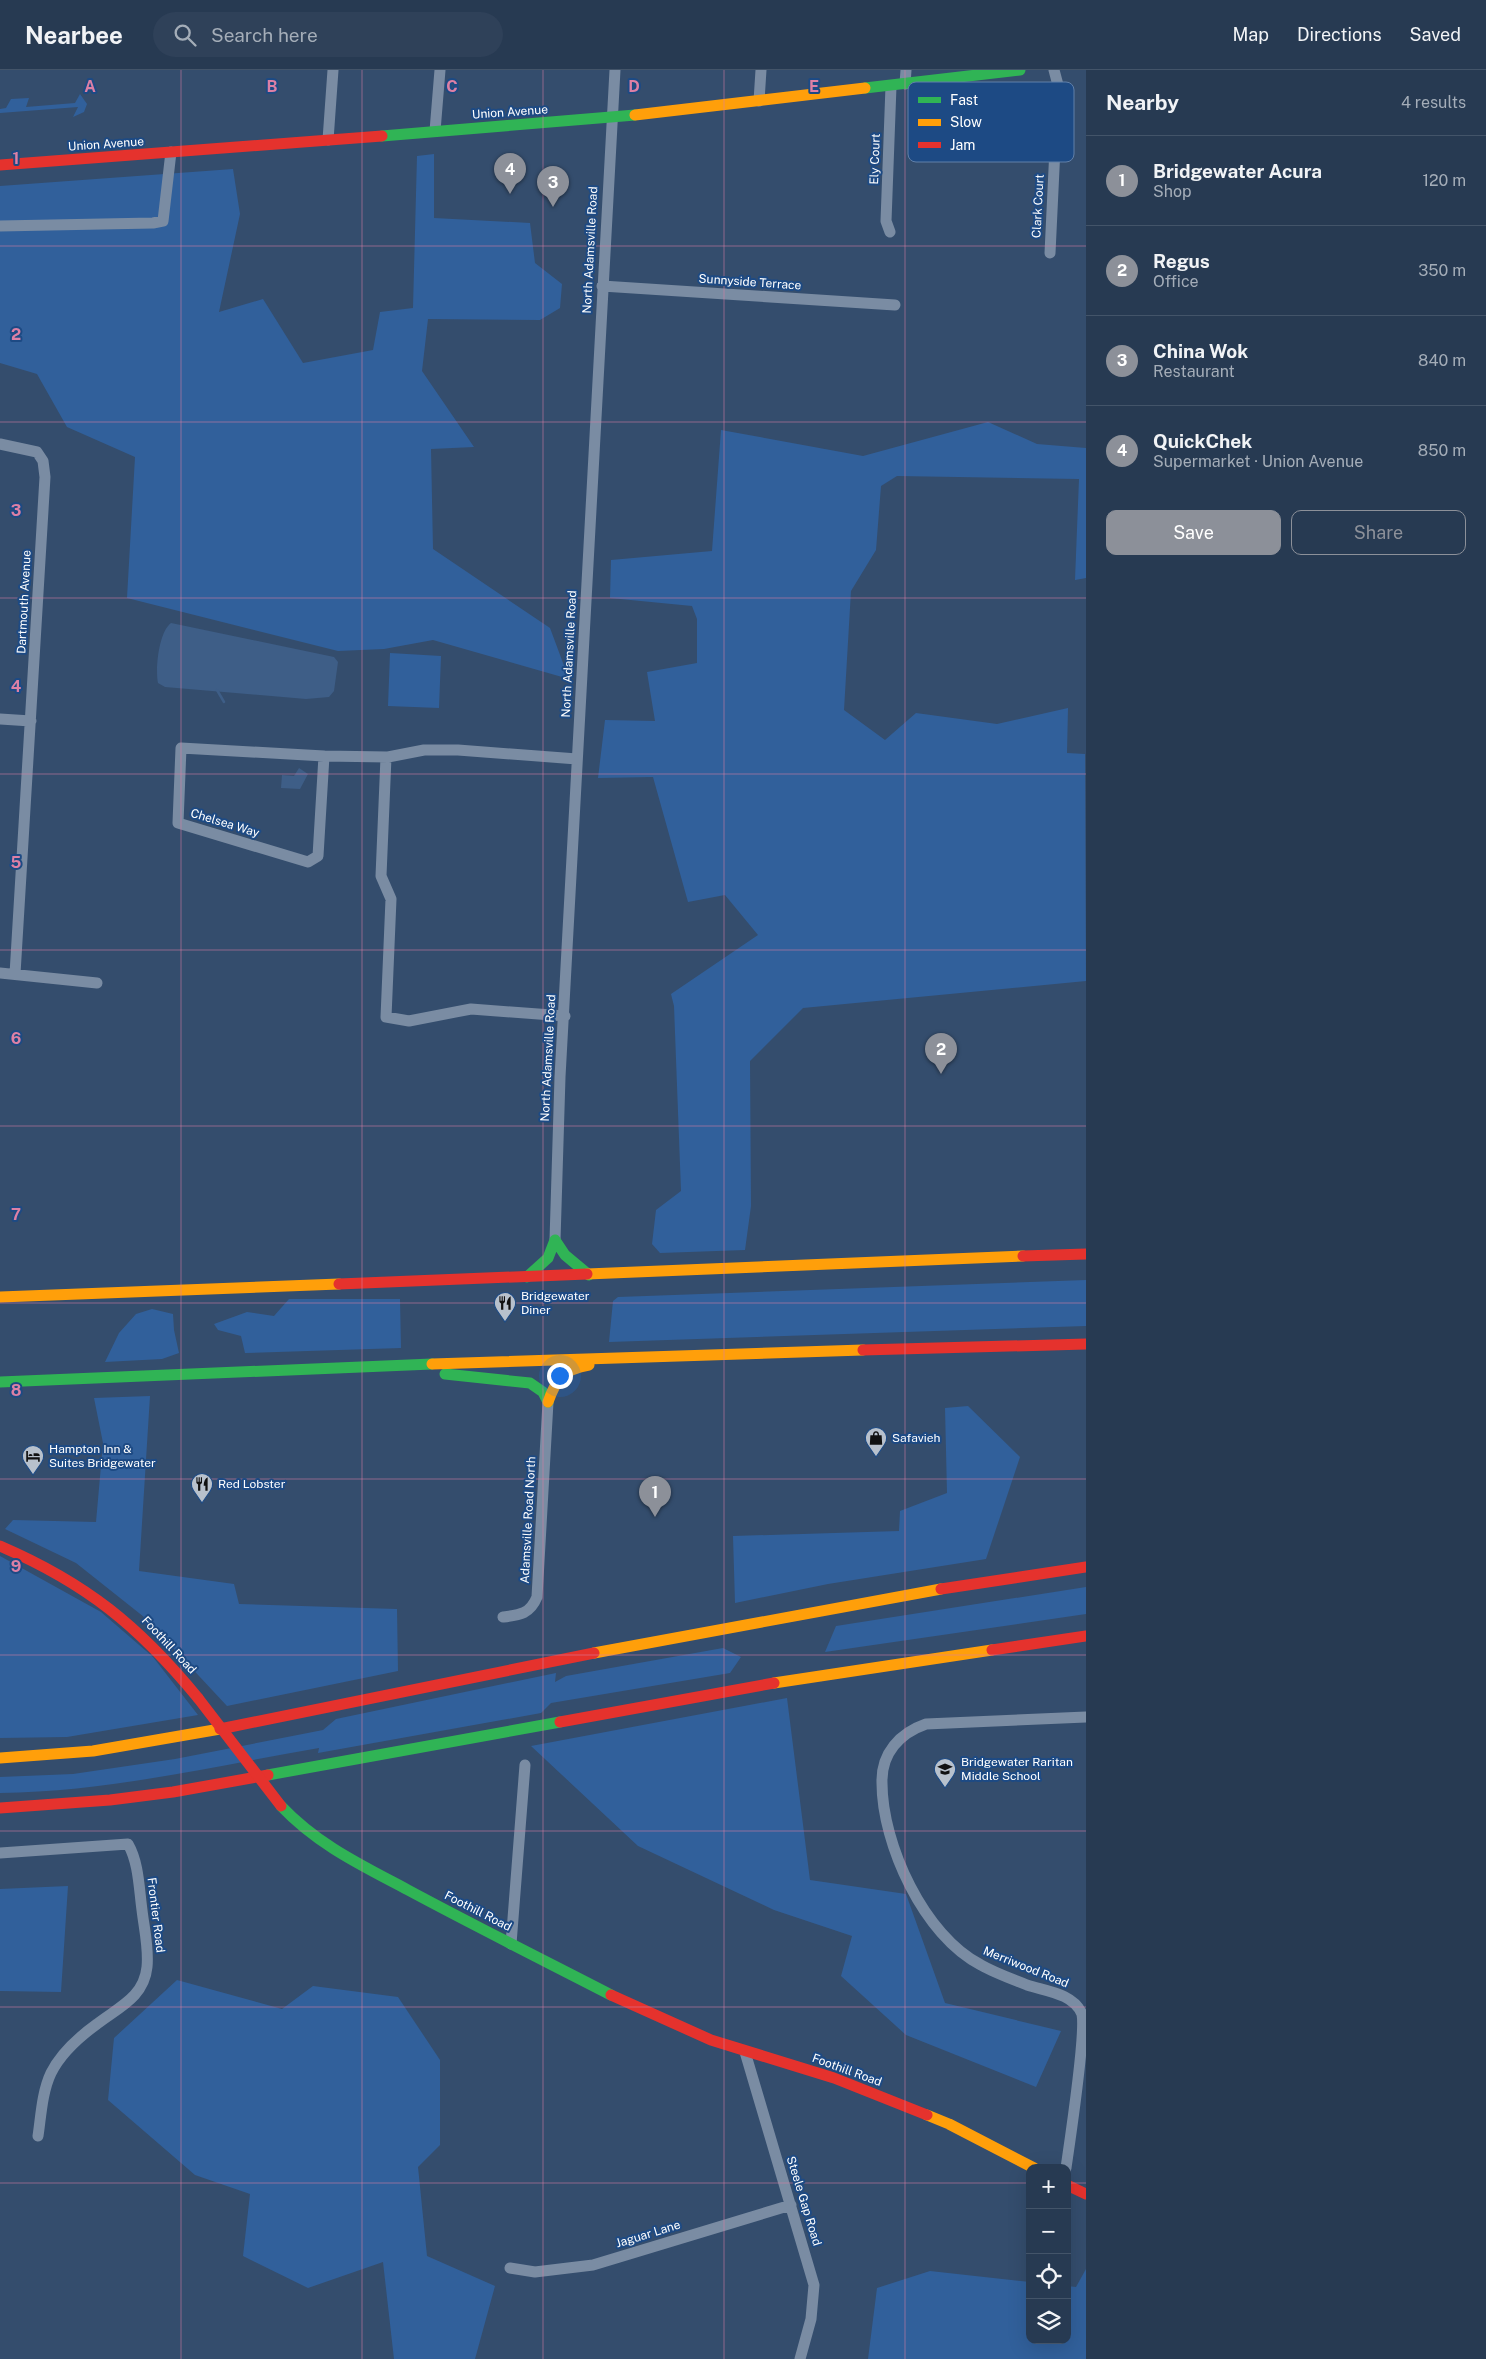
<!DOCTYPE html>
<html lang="en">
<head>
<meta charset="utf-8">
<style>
	:root { --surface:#273a52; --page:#2f4159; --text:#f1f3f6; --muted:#a4adb8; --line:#435469; --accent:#8c9099 }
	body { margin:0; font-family:"Public Sans",sans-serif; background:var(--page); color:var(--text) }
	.controls { position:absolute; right:15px; bottom:15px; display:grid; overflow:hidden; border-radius:10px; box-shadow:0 5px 20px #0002 }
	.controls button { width:45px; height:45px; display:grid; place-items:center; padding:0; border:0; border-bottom:1px solid var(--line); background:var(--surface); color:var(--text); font:25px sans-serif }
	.you { position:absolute; left:559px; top:1305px; width:18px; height:18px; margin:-12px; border:4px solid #fff; border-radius:50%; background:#1a73e8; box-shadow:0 0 0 8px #1a73e833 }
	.badge { display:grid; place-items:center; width:32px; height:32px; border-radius:50%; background:var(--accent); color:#fff; font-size:16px; font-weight:700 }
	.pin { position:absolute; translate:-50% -41px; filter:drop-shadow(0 1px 2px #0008) }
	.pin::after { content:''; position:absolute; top:26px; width:18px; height:15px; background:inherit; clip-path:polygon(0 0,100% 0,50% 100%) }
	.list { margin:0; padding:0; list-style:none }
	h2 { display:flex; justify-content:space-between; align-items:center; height:65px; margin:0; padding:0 20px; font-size:21px }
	h2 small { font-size:16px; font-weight:400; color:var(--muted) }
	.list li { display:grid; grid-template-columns:32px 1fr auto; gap:15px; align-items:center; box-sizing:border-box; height:90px; padding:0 20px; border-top:1px solid var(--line) }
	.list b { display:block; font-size:19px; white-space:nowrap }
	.list p { margin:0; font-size:16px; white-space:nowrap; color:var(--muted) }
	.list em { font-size:16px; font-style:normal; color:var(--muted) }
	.actions { display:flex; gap:10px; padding:15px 20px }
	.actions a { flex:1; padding:11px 0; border:1px solid var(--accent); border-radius:10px; text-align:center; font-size:18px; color:var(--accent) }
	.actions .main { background:var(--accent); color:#fff }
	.icon { flex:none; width:28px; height:28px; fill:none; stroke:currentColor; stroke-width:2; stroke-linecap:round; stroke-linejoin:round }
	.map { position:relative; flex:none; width:1086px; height:2289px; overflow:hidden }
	header { display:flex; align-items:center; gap:30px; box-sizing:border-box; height:70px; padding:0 25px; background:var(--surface); border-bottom:1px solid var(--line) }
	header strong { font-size:24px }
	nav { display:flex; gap:28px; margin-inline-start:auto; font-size:18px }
	.search { width:350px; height:45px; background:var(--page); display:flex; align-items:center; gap:12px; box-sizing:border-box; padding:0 18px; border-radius:28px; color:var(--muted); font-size:19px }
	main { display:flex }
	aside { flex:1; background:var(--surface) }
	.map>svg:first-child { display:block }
</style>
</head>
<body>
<header>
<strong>Nearbee</strong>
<div class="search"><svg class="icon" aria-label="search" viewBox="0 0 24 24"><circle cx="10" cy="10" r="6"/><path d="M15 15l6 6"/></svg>Search here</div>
<nav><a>Map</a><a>Directions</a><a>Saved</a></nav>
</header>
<main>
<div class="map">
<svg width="1086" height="2289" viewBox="0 0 1086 2289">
	<rect width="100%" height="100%" fill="#344d6d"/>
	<path fill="#31609b" d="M80 24 87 34 84 42 73 47 78 37 0 43V39L6 38 11 29 29 28 26 37 75 33Z
		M434 84V148L530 153 535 193 562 214 560 238 540 250 428 249 422 301 474 377 431 379 433 479 550 558 569 609 433 570 384 579 338 581 127 528 135 387 67 357 37 304 0 293V116L233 99 240 144 219 242 263 229 303 293 373 280 380 242 413 238 417 86Z
		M988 352 1037 374 1086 378V508L1075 510 1079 409 897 406 881 416 876 480 851 521 844 640 885 670 916 643 997 654 1068 638 1067 683 1085 684 1086 911 803 938 750 991 751 1136 745 1180 660 1183 652 1174 656 1140 681 1121 674 936 671 924 758 865 725 825 688 832 653 707 598 708 605 650 655 651 647 602 697 593V549L692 536 610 528 611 490 712 481 721 360 863 386Z
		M390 583 441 586 439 638 388 636Z
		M1086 1210V1256L609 1272 613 1231 618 1227Z
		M289 1229H400L401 1278 245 1283 241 1266 218 1260 214 1254 247 1242 274 1246Z
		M152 1239 173 1244 174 1260 179 1283 162 1289 105 1292 119 1263 136 1244Z
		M150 1326 139 1501 234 1514 239 1534 397 1539 398 1601 227 1636 144 1547 76 1493 5 1459 13 1450 96 1452 103 1373 94 1328Z
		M968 1336 1020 1387 986 1489 828 1514 735 1533 733 1466 899 1461 900 1441 947 1423 945 1338Z
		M0 1486 101 1542 153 1587 198 1645 67 1667 0 1668Z
		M1086 1517V1544L825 1582 836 1556Z
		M723 1578 741 1587 730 1603 551 1633 541 1643 318 1683 319 1678C214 1696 107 1722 0 1723V1707L73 1704 175 1689 323 1660 336 1649 556 1603 555 1612 566 1606Z
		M787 1628 810 1810 906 1824 945 1933 1061 1961 1036 2017 906 1965 841 1906 852 1866 774 1840 638 1776 531 1676Z
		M68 1816 61 1922 0 1921V1819Z
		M177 1910 282 1939 313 1916 398 1927 440 1990V2075L418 2097 427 2186 495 2216 475 2289H394L383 2192 308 2218 243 2186 250 2124 195 2105 108 2030 114 1968Z
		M1086 2199V2289H868L877 2218 930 2201 1030 2212V2270H1067V2216L1076 2217Z"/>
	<path fill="#3e5e87" d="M171 553 334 587 338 592 334 621 329 627 306 629 165 617 158 613C155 598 159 562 171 553Z
		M299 698 308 704 300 719 281 718 282 705 294 706Z"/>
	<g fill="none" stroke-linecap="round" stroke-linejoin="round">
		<path stroke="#3e5e87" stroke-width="2.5" d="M217 620 224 632"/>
		<path stroke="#7a8ca3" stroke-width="11" d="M905 14 906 0
			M759 31 761 0
			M435 61 440 0
			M328 70 333 0
			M0 156 153 153 163 151 171 82
			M890 162 886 151 891 16
			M1050 183 1058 15 1054 0
			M602 216 895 235
			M0 374 37 382 43 391 45 407 15 904
			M0 649 31 651
			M181 678 324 686 318 786 308 792 178 753Z
			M324 686 388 687 424 680H458L577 689
			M386 687 381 806 391 829 386 947 409 951 471 939 565 946
			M0 903 97 913
			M555 1170 560 1007 615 0
			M503 1547C520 1545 530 1544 537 1527L548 1332
			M0 1783 128 1774C139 1793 139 1819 142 1840 144 1858 149 1878 147 1897 144 1927 119 1937 97 1954 79 1967 61 1983 51 2003 42 2022 41 2046 38 2066
			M511 1874 525 1695
			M745 1982 814 2215 811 2249 800 2289
			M1066 2098C1070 2070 1086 1965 1082 1944 1073 1923 1045 1921 1027 1915 1012 1909 995 1903 981 1895 924 1866 882 1774 882 1713 881 1683 900 1663 926 1654L1086 1647
			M510 2198 535 2202 593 2195 791 2135"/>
		<path stroke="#30b455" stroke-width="11" d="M865 18 1020 0
			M382 66 635 45
			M555 1170 565 1185 589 1205
			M527 1207 548 1188 555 1170
			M445 1304 530 1313 543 1322 548 1332
			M0 1312 432 1294
			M268 1705 560 1652
			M281 1736C318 1775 361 1795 408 1820 475 1856 543 1890 611 1925"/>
		<path stroke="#ff9f0a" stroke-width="11" d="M635 45 865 18
			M587 1204 1023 1186
			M0 1227 339 1214
			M432 1294 863 1280
			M548 1332C557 1307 563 1300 589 1295
			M594 1583 941 1519
			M774 1613 992 1580
			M0 1688 93 1681 220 1659
			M927 2045 949 2054 1034 2098"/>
		<path stroke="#e5322d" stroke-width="11" d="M0 95 382 66
			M1023 1186 1086 1184
			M339 1214 587 1204
			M863 1280 1086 1274
			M0 1476C86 1513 139 1556 198 1628
			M941 1519 1086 1497
			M992 1580 1086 1566
			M560 1652 774 1613
			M220 1659 594 1583
			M0 1738 110 1730 173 1722 268 1705
			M611 1925 711 1970 834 2008 927 2045
			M1067 2115 1086 2124"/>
		<path stroke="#e5322d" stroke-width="11" d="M198 1628 281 1736"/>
	</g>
	<path fill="none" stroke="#dd80a5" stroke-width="1" stroke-opacity="0.55" d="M181 0V2289M362 0V2289M543 0V2289M724 0V2289M905 0V2289M0 176H1086M0 352H1086M0 528H1086M0 704H1086M0 880H1086M0 1056H1086M0 1233H1086M0 1409H1086M0 1585H1086M0 1761H1086M0 1937H1086M0 2113H1030M1067 2113H1086"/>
	<defs>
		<g id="restaurant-pin" transform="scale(1.125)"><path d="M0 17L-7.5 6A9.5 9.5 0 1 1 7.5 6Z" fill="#b8c1cc" stroke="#1d4a84"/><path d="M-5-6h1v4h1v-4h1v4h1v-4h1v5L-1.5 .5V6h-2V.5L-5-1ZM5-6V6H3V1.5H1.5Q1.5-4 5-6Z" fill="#111"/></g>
		<g id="shop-pin" transform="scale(1.125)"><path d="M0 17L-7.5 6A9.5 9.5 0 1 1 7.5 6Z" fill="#b8c1cc" stroke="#1d4a84"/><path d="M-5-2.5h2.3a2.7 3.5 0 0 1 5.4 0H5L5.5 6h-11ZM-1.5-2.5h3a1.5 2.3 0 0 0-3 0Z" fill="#111"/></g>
		<g id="hotel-pin" transform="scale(1.125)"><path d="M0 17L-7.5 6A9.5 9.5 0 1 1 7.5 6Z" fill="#b8c1cc" stroke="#1d4a84"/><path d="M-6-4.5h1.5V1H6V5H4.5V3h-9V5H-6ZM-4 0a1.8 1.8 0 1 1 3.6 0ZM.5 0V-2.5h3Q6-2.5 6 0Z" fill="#111"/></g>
		<g id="school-pin" transform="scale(1.125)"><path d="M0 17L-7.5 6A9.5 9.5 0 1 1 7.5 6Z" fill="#b8c1cc" stroke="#1d4a84"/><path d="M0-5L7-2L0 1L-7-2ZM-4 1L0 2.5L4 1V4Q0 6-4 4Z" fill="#111"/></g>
	</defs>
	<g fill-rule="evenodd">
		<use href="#restaurant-pin" x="505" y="1233"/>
		<use href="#shop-pin" x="876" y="1368"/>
		<use href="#hotel-pin" x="33" y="1386"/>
		<use href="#restaurant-pin" x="202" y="1414"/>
		<use href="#school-pin" x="945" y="1699"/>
	</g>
	<g text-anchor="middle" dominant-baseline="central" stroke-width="4" stroke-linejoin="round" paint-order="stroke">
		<g font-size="12" fill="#fff" stroke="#1d4a84">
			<text transform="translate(510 42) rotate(-4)">Union Avenue</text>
			<text transform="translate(106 74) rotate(-4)">Union Avenue</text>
			<text transform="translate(875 89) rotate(-88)">Ely Court</text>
			<text transform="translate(1038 136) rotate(-87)">Clark Court</text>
			<text transform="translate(590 180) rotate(-87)">North Adamsville Road</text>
			<text transform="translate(750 212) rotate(4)">Sunnyside Terrace</text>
			<text transform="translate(24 532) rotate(-87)">Dartmouth Avenue</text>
			<text transform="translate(569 584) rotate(-87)">North Adamsville Road</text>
			<text transform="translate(225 753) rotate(17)">Chelsea Way</text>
			<text transform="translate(548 988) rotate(-87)">North Adamsville Road</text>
			<text transform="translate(528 1450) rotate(-87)">Adamsville Road North</text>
			<text transform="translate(169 1575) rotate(47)">Foothill Road</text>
			<text transform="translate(478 1841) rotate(27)">Foothill Road</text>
			<text transform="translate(156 1845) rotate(83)">Frontier Road</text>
			<text transform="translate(1026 1897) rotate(22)">Merriwood Road</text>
			<text transform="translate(847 2000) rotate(20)">Foothill Road</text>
			<text transform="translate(804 2131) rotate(73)">Steele Gap Road</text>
			<text transform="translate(648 2164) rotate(-17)">Jaguar Lane</text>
		</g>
		<g font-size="12" fill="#fff" stroke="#1d4a84" text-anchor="start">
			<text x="521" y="1226">Bridgewater<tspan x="521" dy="14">Diner</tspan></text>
			<text x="892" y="1368">Safavieh</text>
			<text x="49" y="1379">Hampton Inn &amp;<tspan x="49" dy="14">Suites Bridgewater</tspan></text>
			<text x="218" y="1414">Red Lobster</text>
			<text x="961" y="1692">Bridgewater Raritan<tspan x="961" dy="14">Middle School</tspan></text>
		</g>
	</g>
	<rect x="908" y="12" width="166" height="80" rx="8" fill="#1d4a84" stroke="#6180a9" stroke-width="1"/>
	<rect x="918" y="27" width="23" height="6" fill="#30b455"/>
	<rect x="918" y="49" width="23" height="7" fill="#ff9f0a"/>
	<rect x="918" y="72" width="23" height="6" fill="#e5322d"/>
	<g font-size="14" fill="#fff">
		<text x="950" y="35">Fast</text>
		<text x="950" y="57">Slow</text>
		<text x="950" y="80">Jam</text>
	</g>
	<g font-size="16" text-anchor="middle" font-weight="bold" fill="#dd80a5" stroke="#1d4a84" stroke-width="4" stroke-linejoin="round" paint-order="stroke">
		<text x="90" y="22">A</text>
		<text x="272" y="22">B</text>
		<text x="452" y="22">C</text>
		<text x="634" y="22">D</text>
		<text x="814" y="22">E</text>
		<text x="16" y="94">1</text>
		<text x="16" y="270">2</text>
		<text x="16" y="446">3</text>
		<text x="16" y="622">4</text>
		<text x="16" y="798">5</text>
		<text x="16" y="974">6</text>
		<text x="16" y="1150">7</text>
		<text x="16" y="1326">8</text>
		<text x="16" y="1502">9</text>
	</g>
</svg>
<div class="controls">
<button>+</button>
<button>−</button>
<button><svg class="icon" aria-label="locate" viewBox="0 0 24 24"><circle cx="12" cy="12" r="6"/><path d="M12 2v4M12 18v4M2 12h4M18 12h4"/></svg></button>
<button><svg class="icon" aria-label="layers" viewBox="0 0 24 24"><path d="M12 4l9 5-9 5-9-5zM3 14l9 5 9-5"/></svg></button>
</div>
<div class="you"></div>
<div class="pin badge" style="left:655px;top:1447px">1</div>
<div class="pin badge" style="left:941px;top:1004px">2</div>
<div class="pin badge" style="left:553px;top:137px">3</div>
<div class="pin badge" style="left:510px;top:124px">4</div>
</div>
<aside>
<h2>Nearby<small>4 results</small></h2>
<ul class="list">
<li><span class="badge">1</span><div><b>Bridgewater Acura</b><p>Shop</p></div><em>120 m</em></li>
<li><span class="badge">2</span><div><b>Regus</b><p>Office</p></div><em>350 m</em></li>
<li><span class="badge">3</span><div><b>China Wok</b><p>Restaurant</p></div><em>840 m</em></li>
<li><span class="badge">4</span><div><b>QuickChek</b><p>Supermarket · Union Avenue</p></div><em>850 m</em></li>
</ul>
<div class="actions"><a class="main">Save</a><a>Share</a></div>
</aside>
</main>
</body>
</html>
